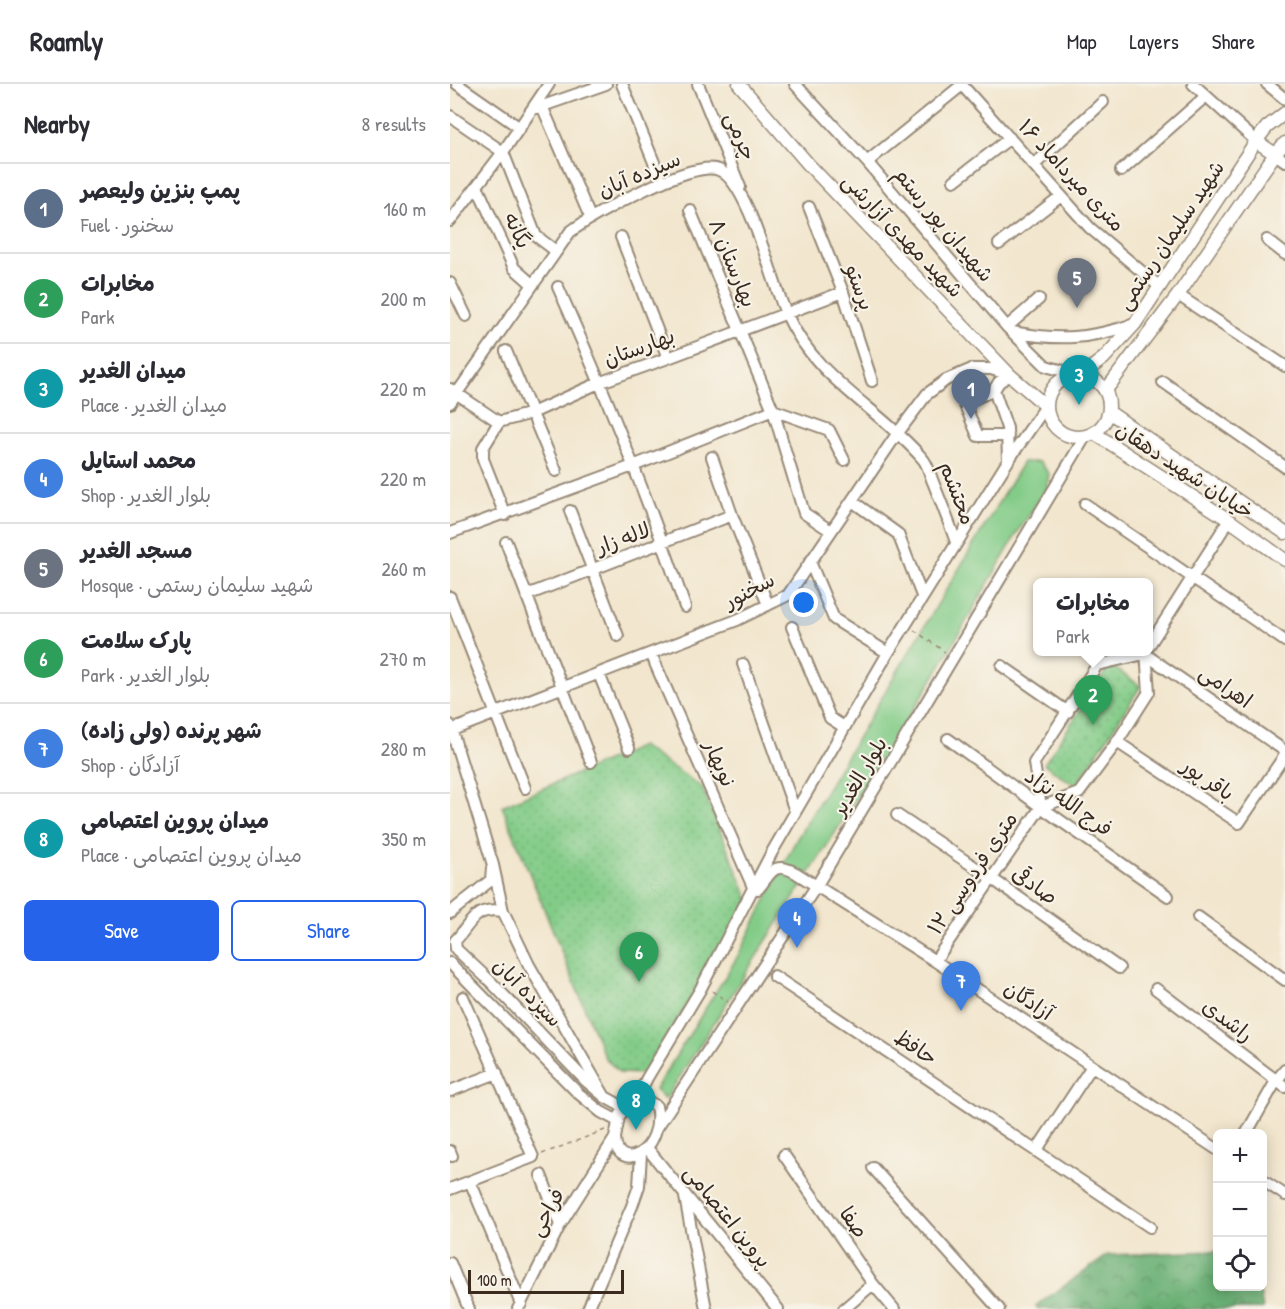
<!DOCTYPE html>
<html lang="en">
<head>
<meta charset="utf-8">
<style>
	:root { --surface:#fff; --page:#f2f2f3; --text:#2b2b33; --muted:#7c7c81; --line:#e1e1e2; --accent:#2563eb }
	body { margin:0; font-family:"Patrick Hand","Playpen Sans Arabic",sans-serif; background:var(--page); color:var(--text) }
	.controls { position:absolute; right:18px; bottom:18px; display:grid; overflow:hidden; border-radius:9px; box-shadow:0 3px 15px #0003 }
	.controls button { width:54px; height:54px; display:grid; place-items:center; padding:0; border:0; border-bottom:2px solid var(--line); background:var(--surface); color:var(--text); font:30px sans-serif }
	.scale { position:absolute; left:18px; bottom:15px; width:156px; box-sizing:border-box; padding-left:6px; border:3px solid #3b2a1e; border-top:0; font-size:16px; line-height:21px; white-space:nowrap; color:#3b2a1e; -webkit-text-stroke:4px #f7f3e8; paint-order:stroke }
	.you { position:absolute; left:354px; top:519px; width:21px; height:21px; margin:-15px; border:4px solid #fff; border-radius:50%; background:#1a73e8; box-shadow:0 0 0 9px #1a73e833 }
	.badge { display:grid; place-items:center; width:39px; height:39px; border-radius:50%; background:var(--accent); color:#fff; font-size:20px; font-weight:700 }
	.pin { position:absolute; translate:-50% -50px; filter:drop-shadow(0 2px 3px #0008) }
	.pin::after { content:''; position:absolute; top:32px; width:21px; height:18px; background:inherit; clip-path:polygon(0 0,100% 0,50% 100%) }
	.popup { position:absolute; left:583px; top:494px; width:120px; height:78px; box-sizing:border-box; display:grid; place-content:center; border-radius:9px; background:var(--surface); filter:drop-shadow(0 2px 4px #0005); font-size:20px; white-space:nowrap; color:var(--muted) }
	.popup b { font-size:22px; color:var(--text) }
	.popup::after { content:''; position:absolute; left:50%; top:100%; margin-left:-12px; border:12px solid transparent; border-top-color:var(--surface) }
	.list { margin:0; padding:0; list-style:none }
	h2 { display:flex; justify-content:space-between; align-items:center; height:78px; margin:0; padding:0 24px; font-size:26px }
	h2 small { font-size:20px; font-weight:400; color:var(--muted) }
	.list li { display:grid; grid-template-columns:39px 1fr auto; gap:18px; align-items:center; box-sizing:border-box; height:90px; padding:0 24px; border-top:2px solid var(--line) }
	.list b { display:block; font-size:22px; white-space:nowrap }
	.list p { margin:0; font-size:20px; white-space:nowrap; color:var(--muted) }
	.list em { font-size:20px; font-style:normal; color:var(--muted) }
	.actions { display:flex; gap:12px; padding:18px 24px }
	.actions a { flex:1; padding:14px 0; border:2px solid var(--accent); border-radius:9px; text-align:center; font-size:21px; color:var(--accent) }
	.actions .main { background:var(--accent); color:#fff }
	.icon { flex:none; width:33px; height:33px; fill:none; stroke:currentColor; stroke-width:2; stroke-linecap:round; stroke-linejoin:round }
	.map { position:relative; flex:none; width:835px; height:1225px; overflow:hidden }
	header { display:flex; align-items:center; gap:36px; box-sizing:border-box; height:84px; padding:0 30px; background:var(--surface); border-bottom:2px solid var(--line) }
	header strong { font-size:28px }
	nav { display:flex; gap:33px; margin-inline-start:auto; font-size:21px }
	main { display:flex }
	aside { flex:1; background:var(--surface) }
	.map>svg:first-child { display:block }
</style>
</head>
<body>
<header>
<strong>Roamly</strong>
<nav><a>Map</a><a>Layers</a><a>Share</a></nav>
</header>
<main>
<aside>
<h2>Nearby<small>8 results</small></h2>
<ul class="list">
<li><span class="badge" style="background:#5c6f8a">1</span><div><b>پمپ بنزین ولیعصر</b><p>Fuel · سخنور</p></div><em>160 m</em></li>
<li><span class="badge" style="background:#2e9e5b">2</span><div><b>مخابرات</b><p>Park</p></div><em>200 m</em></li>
<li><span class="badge" style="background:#0f9aa8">3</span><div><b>میدان الغدیر</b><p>Place · میدان الغدیر</p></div><em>220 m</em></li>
<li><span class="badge" style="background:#3f7fe0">4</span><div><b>محمد استایل</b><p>Shop · بلوار الغدیر</p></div><em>220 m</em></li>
<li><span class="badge" style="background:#6b7280">5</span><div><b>مسجد الغدیر</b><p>Mosque · شهید سلیمان رستمی</p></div><em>260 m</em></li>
<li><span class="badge" style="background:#2e9e5b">6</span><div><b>پارک سلامت</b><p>Park · بلوار الغدیر</p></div><em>270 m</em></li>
<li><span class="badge" style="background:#3f7fe0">7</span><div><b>شهر پرنده (ولی زاده)</b><p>Shop · آزادگان</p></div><em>280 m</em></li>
<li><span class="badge" style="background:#0f9aa8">8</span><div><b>میدان پروین اعتصامی</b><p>Place · میدان پروین اعتصامی</p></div><em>350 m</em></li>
</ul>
<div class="actions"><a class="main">Save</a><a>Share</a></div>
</aside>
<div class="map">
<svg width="835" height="1225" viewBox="0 0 835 1225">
	<defs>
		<pattern id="forest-crowns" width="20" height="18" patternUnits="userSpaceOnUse" patternTransform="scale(1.5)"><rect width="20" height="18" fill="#6ab074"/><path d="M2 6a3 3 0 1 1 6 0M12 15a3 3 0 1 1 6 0" fill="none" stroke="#588f5f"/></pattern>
		<pattern id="park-dots" width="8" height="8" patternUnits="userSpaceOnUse" patternTransform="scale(1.5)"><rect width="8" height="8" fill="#83cc88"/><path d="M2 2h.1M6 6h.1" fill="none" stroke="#72af75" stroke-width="1.8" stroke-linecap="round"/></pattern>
	</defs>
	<rect width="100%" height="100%" fill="#f7f3e8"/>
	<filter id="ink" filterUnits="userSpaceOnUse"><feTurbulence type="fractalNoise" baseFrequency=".0167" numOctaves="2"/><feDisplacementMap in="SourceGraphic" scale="12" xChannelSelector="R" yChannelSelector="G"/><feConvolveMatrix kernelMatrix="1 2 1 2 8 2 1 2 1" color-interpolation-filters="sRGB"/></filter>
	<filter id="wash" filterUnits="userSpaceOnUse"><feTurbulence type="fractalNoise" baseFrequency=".008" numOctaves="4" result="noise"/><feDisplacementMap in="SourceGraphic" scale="24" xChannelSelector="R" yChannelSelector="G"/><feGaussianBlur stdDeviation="1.35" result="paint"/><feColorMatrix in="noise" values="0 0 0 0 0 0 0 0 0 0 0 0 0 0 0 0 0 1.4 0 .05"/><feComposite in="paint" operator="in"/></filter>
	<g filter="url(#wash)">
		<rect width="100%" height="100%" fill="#f2e6ce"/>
		<path fill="#83cc88" stroke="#5f7b53" stroke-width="1.5" d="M573 378H590L599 390 596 407 569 446 481 598 215 1016 205 1006 288 872 345 758Z"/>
		<path fill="url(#forest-crowns)" stroke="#526d49" stroke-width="1.5" d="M767 1167 768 1202 809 1203 813 1225H588L586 1222 658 1171Z"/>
		<path fill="url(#park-dots)" stroke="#5f7b53" stroke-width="1.5" d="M660 581 691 602 626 702 594 680Z
			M191 662 252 703 302 823 192 990 170 989 155 974 52 722Z"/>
	</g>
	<g filter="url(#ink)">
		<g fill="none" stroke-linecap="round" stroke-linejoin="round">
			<g stroke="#968876" stroke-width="14">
				<path id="minor" d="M7 0 70 44
					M172 0 212 98
					M248 0 290 103
					M345 0 417 78 557 243 596 282 624 290
					M511 0 640 144 710 203
					M743 0 806 57
					M817 0 835 15
					M92 22 140 133
					M87 24 156 0
					M0 32 53 68 86 152 106 167
					M825 70 835 77
					M417 78 512 1
					M584 81 653 18
					M671 87 756 12
					M504 97 560 54
					M27 102 64 184 82 200
					M359 123 393 208 422 297
					M240 126 323 326 354 429 381 447
					M0 137 53 68 99 0
					M171 153 218 274
					M817 156 835 170
					M549 160 611 112
					M0 199 16 232
					M108 203C155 308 198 414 235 523
					M728 211 835 282
					M557 243 589 215
					M562 248C610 257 639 255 685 240
					M56 267 106 387
					M713 298 835 383
					M0 305 49 338 82 329 151 298 218 274 393 208
					M544 306 514 319 528 352H558
					M0 319 120 148C144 130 242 75 269 86 299 99 322 199 336 229 366 296 427 322 472 374 478 380 480 391 483 398 491 418 499 438 506 458
					M49 338 33 364V375L55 431
					M262 373 282 431 318 521
					M558 377 557 344 544 306 549 298 560 291
					M402 417 448 450 472 512
					M635 420 835 557
					M120 427 168 552
					M0 449 183 382 323 326 379 346 394 376
					M56 458 141 678
					M360 478 384 535 438 569
					M77 511 282 431
					M0 513 75 704
					M342 543 380 634 394 643
					M698 563 779 436
					M692 568 835 667
					M201 570 303 803
					M293 580 345 727
					M552 582 618 628
					M149 590 179 664
					M0 641 43 781 53 827 79 881 155 1013
					M2 646 287 536 338 511 447 350 477 310 496 296 522 285H541L560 291
					M498 655 591 723 718 812
					M667 658 789 739 835 671
					M591 723 584 679 647 581 694 570
					M591 723 629 709 667 658 699 608 696 568
					M447 731 541 794 669 884
					M308 805C321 790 323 776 346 789L485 877 768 1066
					M53 827C24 822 22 839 5 857L6 865 40 897 136 997 155 1013 175 1024
					M0 829 41 796 42 784
					M748 833 835 896
					M485 877 591 723
					M0 879 128 1009 151 1028 168 1037
					M324 892 700 1143
					M706 905 835 1003
					M0 1007 47 989
					M186 1016 197 994 250 906 322 768 438 569 558 377 596 322
					M206 1045 367 801 635 353
					M796 1050 826 997 835 986
					M197 1064 328 1225
					M0 1067 2 1072
					M586 1067 642 982
					M334 1071 423 1200 444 1225
					M423 1084 549 1225
					M91 1091 110 1141
					M812 1096 835 1111
					M20 1097 71 1220
					M0 1105 83 1073 13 913
					M235 1113 256 1225
					M0 1179 19 1225
					M68 1225 110 1141 165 1054 169 1033 175 1024 186 1016 193 1014 206 1022C216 1067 167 1092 165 1054
					M138 1225 182 1122 189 1102 191 1070
					M394 1225 423 1200"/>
			</g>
			<g stroke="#968876" stroke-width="15">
				<path id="major" d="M289 0 359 81 560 291 596 322
					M806 57 825 70
					M633 290 654 274 685 240 806 57 817 43 835 29
					M597 322a31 31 0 1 1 62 0a31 31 0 1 1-62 0Z
					M656 306 728 211 825 70 835 59
					M659 328 835 449
					M644 349 779 436 835 476"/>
			</g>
			<path stroke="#968876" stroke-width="1.5" stroke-dasharray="4.5 4.5" stroke-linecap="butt" d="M464 546 495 568
				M262 907 278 918
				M92 1070 155 1046"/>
			<use href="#minor" stroke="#fff" stroke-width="10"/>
			<use href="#major" stroke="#fff" stroke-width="12"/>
		</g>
	</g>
	<g text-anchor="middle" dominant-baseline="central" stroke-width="4.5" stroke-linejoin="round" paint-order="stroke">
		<g font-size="21" fill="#3b2a1e" stroke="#f7f3e8">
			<text transform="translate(291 52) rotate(68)">چرمی</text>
			<text transform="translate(189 90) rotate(-23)">سیزده آبان</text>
			<text transform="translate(622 91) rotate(47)">۱۶ متری میرداماد</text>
			<text transform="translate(494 140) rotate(50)">شهیدان پور رستم</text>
			<text transform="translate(68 146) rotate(66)">یگانه</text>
			<text transform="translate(453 151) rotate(46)">شهید مهدی آزارشی</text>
			<text transform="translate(720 151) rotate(-56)">شهید سلیمان رستمی</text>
			<text transform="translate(283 179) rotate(68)">بهارستان ۸</text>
			<text transform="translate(410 203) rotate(70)">پرستو</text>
			<text transform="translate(189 263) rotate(-20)">بهارستان</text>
			<text transform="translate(735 386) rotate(33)">خیابان شهید دهقان</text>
			<text transform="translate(508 409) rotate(69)">محتشم</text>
			<text transform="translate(173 454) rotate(-20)">لاله زار</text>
			<text transform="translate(299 506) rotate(-28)">سخنور</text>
			<text transform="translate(776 602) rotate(35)">اهرامی</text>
			<text transform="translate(270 679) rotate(66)">نوبهار</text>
			<text transform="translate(409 692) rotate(-59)">بلوار الغدیر</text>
			<text transform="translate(758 695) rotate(34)">باقر پور</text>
			<text transform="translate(619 718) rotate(35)">فرج الله نژاد</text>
			<text transform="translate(522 789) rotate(-56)">۱۲ متری فردوسی</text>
			<text transform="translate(585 801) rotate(35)">صادقی</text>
			<text transform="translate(78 908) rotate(45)">سیزده آبان</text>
			<text transform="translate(579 916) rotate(34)">آزادگان</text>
			<text transform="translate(778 936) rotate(37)">راشدی</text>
			<text transform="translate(466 963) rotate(34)">حافظ</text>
			<text transform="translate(96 1128) rotate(-61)">فراحی</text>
			<text transform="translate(278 1132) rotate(51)">پروین اعتصامی</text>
			<text transform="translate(404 1138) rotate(55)">صفا</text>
		</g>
	</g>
</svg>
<div class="controls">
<button>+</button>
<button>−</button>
<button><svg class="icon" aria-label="locate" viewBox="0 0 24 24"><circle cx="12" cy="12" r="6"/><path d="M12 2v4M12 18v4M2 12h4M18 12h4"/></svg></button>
</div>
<div class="scale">100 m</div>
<div class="you"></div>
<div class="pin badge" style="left:521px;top:335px;background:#5c6f8a">1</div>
<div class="pin badge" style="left:643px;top:641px;background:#2e9e5b">2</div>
<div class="popup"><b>مخابرات</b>Park</div>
<div class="pin badge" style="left:629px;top:321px;background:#0f9aa8">3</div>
<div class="pin badge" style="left:347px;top:864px;background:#3f7fe0">4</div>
<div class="pin badge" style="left:627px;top:224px;background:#6b7280">5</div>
<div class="pin badge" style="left:189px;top:898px;background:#2e9e5b">6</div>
<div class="pin badge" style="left:511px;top:927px;background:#3f7fe0">7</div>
<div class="pin badge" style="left:186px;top:1046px;background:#0f9aa8">8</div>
</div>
</main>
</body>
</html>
